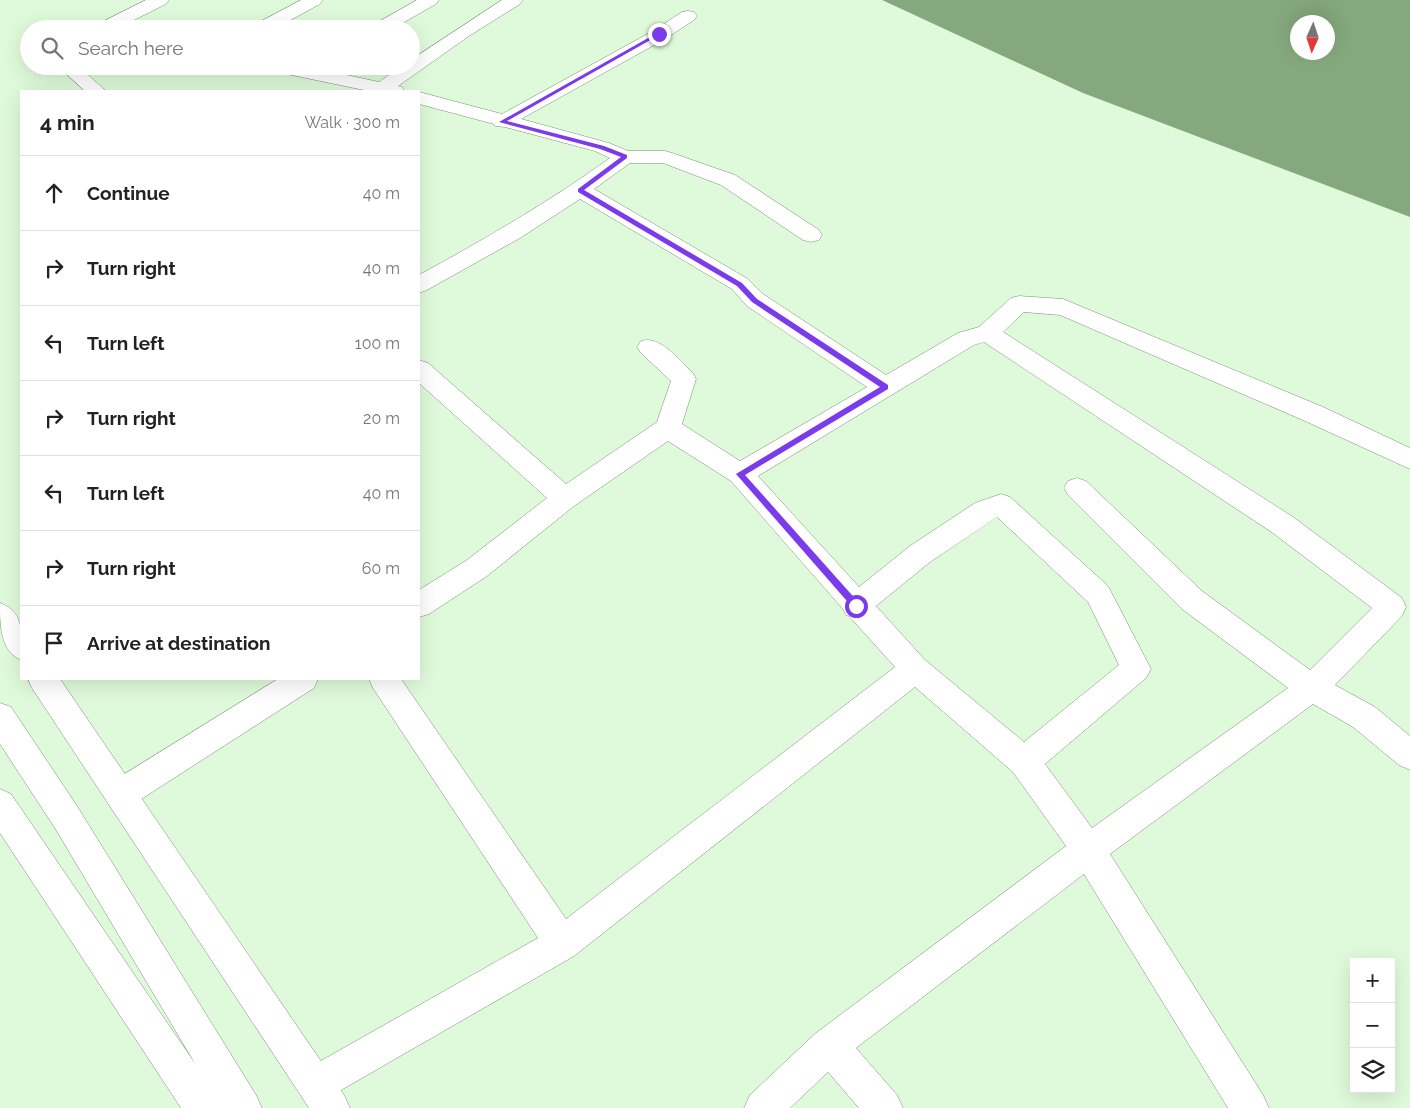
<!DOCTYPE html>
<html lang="en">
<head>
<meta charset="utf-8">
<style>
	:root { --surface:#fff; --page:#f6f6f6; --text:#222; --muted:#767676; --line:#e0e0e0 }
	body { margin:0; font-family:Raleway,sans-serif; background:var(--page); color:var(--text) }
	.controls { position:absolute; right:15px; bottom:15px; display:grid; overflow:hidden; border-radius:0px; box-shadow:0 5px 20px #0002 }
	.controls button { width:45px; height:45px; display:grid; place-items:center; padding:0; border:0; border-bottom:1px solid var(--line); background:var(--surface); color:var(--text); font:25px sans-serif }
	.compass { position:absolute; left:1290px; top:15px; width:45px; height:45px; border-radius:50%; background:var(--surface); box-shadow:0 5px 20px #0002; rotate:183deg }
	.stop { position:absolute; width:15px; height:15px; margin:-11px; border:4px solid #7c3aed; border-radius:50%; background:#fff }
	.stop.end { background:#7c3aed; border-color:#fff; box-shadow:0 1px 5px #0008 }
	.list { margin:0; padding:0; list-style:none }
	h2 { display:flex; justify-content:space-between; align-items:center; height:65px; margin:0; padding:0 20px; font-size:21px }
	h2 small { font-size:16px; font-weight:400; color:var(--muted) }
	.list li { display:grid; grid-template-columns:32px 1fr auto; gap:15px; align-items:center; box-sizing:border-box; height:75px; padding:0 20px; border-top:1px solid var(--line) }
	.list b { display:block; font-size:19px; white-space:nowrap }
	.list em { font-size:16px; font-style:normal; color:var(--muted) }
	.icon { flex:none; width:28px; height:28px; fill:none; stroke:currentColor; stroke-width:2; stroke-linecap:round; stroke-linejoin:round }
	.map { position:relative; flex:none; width:1410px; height:1108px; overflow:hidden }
	.search { position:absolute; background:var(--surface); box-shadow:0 5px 20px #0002; left:20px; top:20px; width:400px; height:55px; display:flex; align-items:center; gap:12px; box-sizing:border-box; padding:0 18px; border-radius:28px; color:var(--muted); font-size:19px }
	.panel { position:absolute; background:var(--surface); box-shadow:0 5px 20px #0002; left:20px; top:90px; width:400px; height:590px; border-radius:0px }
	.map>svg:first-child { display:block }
</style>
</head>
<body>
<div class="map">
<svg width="1410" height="1108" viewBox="0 0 1410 1108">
	<rect width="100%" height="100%" fill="#dffada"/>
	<path fill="#85a87e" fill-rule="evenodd" d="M882 0H1410V217L1083 93ZM1298 22H1328V52H1298Z"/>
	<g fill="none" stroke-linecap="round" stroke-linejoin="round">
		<g stroke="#799175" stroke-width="1">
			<path id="street" d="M146 0H169L166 4 116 29H93L96 25Z
				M301 0H323L320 4 274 29H251L254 25Z
				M417 0H439L436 4 392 29H370L373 25Z
				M502 0H523L520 4 469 36 398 86 402 87 404 91H369L277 72 270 70 268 66H305L379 82 402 66H411V60Z
				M688 11 694 12 697 16 694 20 665 39 521 119 609 143 628 151H665L672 153 735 175 819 230 822 235 819 240 811 242 803 240 721 185 663 163H630L594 189 748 279 763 294 886 375 958 333 979 327 1011 298 1019 296 1063 299 1323 407 1410 448V469L1305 421 1060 315 1024 312 1003 332 1293 517 1402 598 1406 607 1402 616 1335 685 1375 707 1410 736V770L1399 765 1353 727 1313 704 1110 854 1263 1095 1269 1108H1228L1084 874 856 1048 897 1095 903 1108H859L828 1072 790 1108H744L750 1095 816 1033 1066 846 1013 772 915 687 574 956 329 1097 316 1103 303 1097 297 1084 303 1071 538 938 373 688 369 679H401L566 919 895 667 849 616 846 615 843 609 731 481 668 441 574 506 487 576 429 614 419 617V590L467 560 547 498 419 383V360L428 363 566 484 657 422 671 381 641 353 637 347 641 341C661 335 678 360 693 373L696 379 682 424 740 461 867 387 747 306 732 289 580 199 520 238 427 290 419 293V275C485 239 549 202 610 158L595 151 505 127 495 126 494 124 419 104V92L502 114 653 31 682 12ZM984 342 1273 533 1372 608 1310 670 1202 591 1086 481 1077 478 1068 481 1064 488 1068 495 1182 609 1288 688 1092 828 1045 764 1146 678 1151 669 1108 586 1010 497 1001 494 975 503 910 546 859 587 758 476 974 345ZM997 517 1088 602 1119 665 1024 742 925 660 876 606 930 562Z
				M58 66H78L106 91H85Z
				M278 679H318L314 688 132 805 121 809 110 805 105 794 110 783Z"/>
		</g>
		<g stroke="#799175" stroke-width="1">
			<path id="highway" d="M0 603C26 612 21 636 21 660 0 651 0 625 0 603Z
				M28 679H60L344 1095 350 1108H309L32 688Z
				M0 703 11 707 77 806 256 1095 262 1108H181L0 833V789L11 794 196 1065 55 828 0 744Z"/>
		</g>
		<use href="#street" fill="#fff" fill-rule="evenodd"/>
		<use href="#highway" fill="#fff" fill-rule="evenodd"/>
	</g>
	<path fill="#7c3aed" d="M657 33 661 34 507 121 604 146 627 155V158L584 190 742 283 757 299 888 385V389L745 475 859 603 860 606 856 609 853 608 736 474 880 387 752 302 737 286 578 192V189L621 157 600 149 499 122Z"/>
</svg>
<div class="controls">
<button>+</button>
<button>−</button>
<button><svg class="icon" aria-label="layers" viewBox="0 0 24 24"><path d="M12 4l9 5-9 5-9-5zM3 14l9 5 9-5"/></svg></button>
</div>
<svg class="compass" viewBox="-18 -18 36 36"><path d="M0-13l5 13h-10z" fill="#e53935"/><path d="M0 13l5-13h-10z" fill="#767676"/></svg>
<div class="stop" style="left:856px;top:606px"></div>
<div class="stop end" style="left:659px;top:34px"></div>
<div class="search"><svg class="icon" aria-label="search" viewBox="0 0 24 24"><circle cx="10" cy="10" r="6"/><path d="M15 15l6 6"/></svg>Search here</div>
<section class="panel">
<h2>4 min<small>Walk · 300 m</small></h2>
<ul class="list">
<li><svg class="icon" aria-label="ahead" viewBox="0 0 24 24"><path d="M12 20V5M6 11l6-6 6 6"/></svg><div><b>Continue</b></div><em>40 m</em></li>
<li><svg class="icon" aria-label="right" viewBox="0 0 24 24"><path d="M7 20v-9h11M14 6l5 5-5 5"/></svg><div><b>Turn right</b></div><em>40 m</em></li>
<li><svg class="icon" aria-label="left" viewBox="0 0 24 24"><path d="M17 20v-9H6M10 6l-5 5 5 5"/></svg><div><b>Turn left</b></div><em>100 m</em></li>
<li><svg class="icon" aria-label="right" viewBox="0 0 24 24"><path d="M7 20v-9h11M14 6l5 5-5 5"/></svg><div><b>Turn right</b></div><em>20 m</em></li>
<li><svg class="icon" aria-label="left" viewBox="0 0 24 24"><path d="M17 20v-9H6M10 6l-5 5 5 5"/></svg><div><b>Turn left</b></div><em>40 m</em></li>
<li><svg class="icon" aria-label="right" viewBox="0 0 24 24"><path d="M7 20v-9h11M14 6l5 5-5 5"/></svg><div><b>Turn right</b></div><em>60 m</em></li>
<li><svg class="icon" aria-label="arrive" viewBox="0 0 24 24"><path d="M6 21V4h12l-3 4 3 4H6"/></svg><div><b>Arrive at destination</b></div></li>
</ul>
</section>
</div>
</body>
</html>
